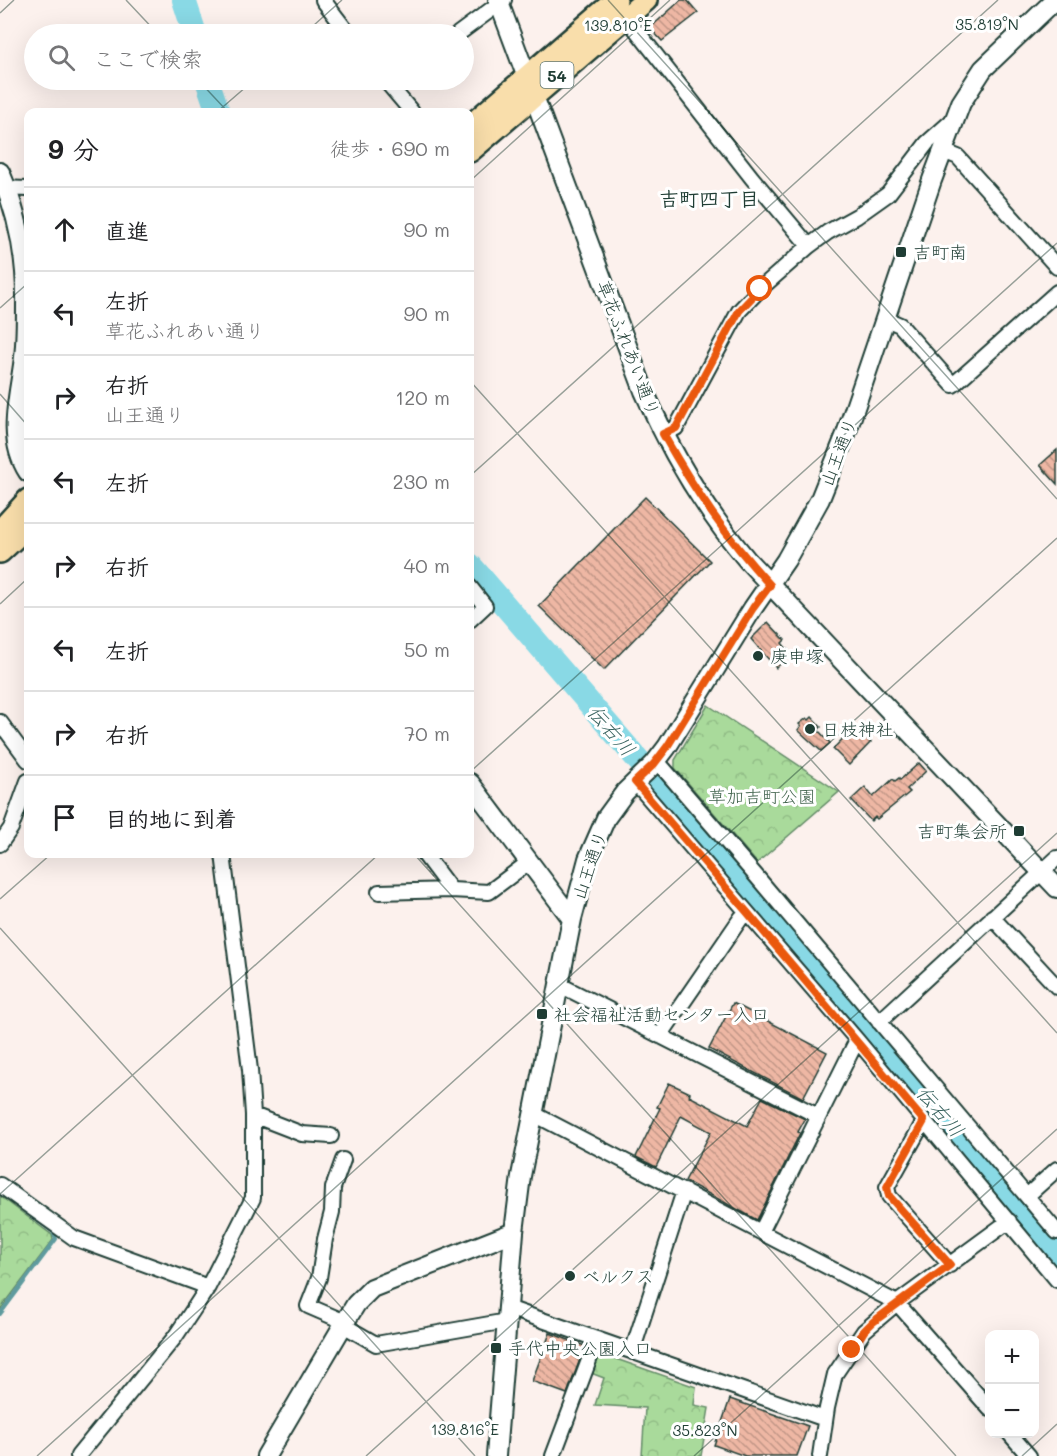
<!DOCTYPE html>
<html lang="ja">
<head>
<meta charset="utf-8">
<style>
	:root { --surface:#fff; --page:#f6f6f6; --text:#202124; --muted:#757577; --line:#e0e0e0 }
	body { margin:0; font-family:Mali,"Klee One",sans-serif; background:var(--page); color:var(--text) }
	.controls { position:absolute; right:18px; bottom:18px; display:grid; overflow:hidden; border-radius:12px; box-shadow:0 6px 24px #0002 }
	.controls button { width:54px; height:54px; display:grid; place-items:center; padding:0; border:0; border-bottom:2px solid var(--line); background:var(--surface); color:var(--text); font:30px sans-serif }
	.stop { position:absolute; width:18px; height:18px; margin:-14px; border:4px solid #ea580c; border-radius:50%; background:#fff }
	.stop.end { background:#ea580c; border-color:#fff; box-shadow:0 2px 6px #0008 }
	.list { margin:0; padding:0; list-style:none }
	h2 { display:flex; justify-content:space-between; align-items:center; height:78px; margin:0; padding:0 24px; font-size:26px }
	h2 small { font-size:20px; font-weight:400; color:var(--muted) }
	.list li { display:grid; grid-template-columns:39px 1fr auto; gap:18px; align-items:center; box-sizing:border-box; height:84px; padding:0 24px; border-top:2px solid var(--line) }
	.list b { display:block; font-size:22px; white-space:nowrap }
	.list p { margin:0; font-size:20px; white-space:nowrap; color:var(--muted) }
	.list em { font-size:20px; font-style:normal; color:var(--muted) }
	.icon { flex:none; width:33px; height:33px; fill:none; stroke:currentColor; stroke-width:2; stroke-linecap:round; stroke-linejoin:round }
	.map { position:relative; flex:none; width:1057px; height:1456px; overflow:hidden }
	.search { position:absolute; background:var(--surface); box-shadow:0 6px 24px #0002; left:24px; top:24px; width:450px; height:66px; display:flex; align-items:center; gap:15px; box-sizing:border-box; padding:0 21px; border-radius:33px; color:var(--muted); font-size:22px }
	.panel { position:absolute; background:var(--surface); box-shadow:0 6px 24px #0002; left:24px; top:108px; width:450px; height:750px; border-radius:12px }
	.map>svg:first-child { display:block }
</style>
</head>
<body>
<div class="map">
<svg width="1057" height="1456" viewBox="0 0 1057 1456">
	<defs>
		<pattern id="park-crowns" width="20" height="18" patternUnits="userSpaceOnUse" patternTransform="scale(1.5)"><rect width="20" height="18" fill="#a9da9b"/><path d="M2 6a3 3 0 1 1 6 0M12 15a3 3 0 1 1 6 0" fill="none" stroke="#91bc86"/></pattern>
		<pattern id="building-back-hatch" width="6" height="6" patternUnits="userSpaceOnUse" patternTransform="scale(1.5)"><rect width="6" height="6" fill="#eeb7a4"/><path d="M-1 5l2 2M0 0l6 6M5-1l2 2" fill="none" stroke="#c09686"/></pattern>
	</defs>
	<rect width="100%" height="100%" fill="#fcf1ed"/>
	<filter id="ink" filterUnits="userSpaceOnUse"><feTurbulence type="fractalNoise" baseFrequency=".0167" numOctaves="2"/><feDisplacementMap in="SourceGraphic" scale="12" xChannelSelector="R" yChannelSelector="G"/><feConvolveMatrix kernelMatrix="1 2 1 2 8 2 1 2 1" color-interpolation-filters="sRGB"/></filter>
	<g filter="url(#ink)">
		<path fill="url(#park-crowns)" stroke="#648c68" stroke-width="1.5" d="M708 705 839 792 757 863 675 768V760Z
			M0 1196 52 1235 53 1240 0 1310Z
			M599 1353 696 1387 694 1405 709 1408 701 1456H642L645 1408 595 1405 604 1378 591 1373Z"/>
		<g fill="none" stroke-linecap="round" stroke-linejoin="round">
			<path stroke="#5f9b9e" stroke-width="4" d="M0 1314 56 1239 53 1232 19 1207"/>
			<path stroke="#89d9e5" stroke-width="24" d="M184 0 195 34
				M207 80 218 112
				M470 565 961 1134 1057 1252"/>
		</g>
		<path fill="url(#building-back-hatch)" stroke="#1f3d34" stroke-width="1.5" d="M681 0H687L698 13 662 41 650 28Z
			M1057 450V484L1040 465Z
			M645 497 710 561 604 670 539 606Z
			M768 622 785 640 782 643 791 654 776 668 751 639Z
			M812 717 821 727 818 730 830 743 821 751 798 730 801 726 799 724 807 718 809 720Z
			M854 727 871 742 849 765 833 749Z
			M919 763 926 771 907 789 910 792 877 819 875 817 871 821 851 800 865 787 873 797 893 779 895 781 899 778 900 780Z
			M733 1003 827 1052 803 1098 709 1049Z
			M669 1083 690 1093 689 1096 747 1126 762 1098 805 1119 798 1132 800 1133 757 1220 685 1181 711 1132 681 1116 656 1167 636 1157 660 1108 657 1107Z
			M550 1333 585 1346 567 1394 532 1381Z
			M730 1399 808 1426 797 1456H745L714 1445Z"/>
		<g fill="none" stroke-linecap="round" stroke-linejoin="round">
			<g stroke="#1f3d34" stroke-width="18">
				<path id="street" d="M323 0 349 34
					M626 17 752 178 809 246
					M458 34 504 0
					M385 80 412 112
					M943 151 958 157 1057 267
					M0 188 28 189
					M886 319 900 325 953 385 1057 292
					M663 434 676 428 739 311 760 289 809 246 828 232 857 216 888 194 927 143 954 119
					M470 587 485 606 470 620
					M0 722 28 760
					M657 761 757 877 1057 1232
					M635 782 857 1040 1057 1280
					M0 844 11 828 28 781
					M424 854 451 890
					M379 892 451 890 489 892 529 862
					M992 917 1057 987
					M558 984 818 1116
					M879 1022 1057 858
					M660 1036 741 918 747 912
					M534 1114 897 1303 990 1409
					M253 1115 302 1134 331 1136
					M924 1121 887 1187 889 1196 950 1265
					M343 1160 333 1188 332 1212 325 1239 319 1278 308 1306 345 1322
					M0 1185 74 1238 208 1287
					M1028 1195 1057 1169
					M761 1232 857 1040
					M508 1308 825 1419
					M343 1325 376 1344 507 1321
					M632 1352 684 1191
					M1010 1434 1029 1456
					M78 1456 175 1337 195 1307 208 1287 253 1198V1115L250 1070 223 854
					M553 1456 597 1339
					M820 1456 827 1408 835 1374 864 1331 897 1303 1009 1221"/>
			</g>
			<g stroke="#1f3d34" stroke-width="22">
				<path id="secondary" d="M498 0 644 391C671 453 704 509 748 561L1057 888
					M0 172C18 214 27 260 26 306 26 325 26 346 23 365 18 401 7 439 28 472
					M470 783 572 919
					M266 1456 345 1322 356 1304 372 1288 514 1232
					M496 1456 514 1232 521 1176 572 919 588 859 606 818 625 792 654 764 667 747 753 608 786 560 820 499 846 434 932 180 961 103 983 69 1055 0"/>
			</g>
			<g stroke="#1f3d34" stroke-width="26">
				<path id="primary" d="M470 126 616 0
					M470 151 646 0
					M0 531 28 500
					M0 552 28 526"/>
			</g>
			<use href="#street" stroke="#fff" stroke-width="14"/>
			<use href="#secondary" stroke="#fff" stroke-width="18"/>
			<use href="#primary" stroke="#f9deab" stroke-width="21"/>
		</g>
	</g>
	<g fill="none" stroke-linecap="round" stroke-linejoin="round" filter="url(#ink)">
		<path stroke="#ea580c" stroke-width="8" d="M760 289 739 311 676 428 663 434C695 491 725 536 770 585L753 608 667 747 654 764 635 782 747 912 924 1121 887 1187 889 1196 950 1265 873 1322 864 1331 852 1350"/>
	</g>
	<path fill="none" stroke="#1f3d34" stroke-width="1.5" stroke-opacity="0.45" d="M126 0 158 34M608 0 1057 499M0 13 14 0M304 34 342 0M198 80 228 112M217 112 254 80M470 181 670 0M0 308 28 283M470 381 1057 1033M0 394 28 426M470 476 998 0M0 604 28 578M470 772 1057 243M414 854 956 1456M0 899 51 854M0 928 475 1456M0 1194 379 854M37 1456 1057 538M366 1456 1057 833M694 1456 1057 1129M1022 1456 1057 1424"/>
	<g fill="#1f3d34" stroke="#fff" stroke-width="2">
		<rect x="895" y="246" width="12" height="12" rx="3"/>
		<circle cx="758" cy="656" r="6"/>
		<circle cx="810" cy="729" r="6"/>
		<rect x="1013" y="825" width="12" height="12" rx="3"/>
		<rect x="536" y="1008" width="12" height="12" rx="3"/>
		<circle cx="570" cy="1276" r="6"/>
		<rect x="490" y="1342" width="12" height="12" rx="3"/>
	</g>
	<g text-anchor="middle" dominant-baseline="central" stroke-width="6" stroke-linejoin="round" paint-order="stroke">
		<rect fill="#fff" stroke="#627771" stroke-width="1.5" x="540.5" y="62" width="33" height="26" rx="4.5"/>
		<g font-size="16" font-weight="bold" fill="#1f3d34">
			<text x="557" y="75">54</text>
		</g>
		<g font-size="18" fill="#1f3d34" stroke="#fff" text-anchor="start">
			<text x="913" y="252">吉町南</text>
			<text x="770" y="656">庚申塚</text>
			<text x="822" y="729">日枝神社</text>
			<text x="1007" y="831" text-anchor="end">吉町集会所</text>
			<text x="554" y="1014">社会福祉活動センター入口</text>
			<text x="582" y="1276">ベルクス</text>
			<text x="508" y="1348">手代中央公園入口</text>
		</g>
		<g font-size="18" fill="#1f3d34" stroke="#fff">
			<text transform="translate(629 348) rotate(69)">草花ふれあい通り</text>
			<text transform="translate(838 452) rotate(-69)">山王通り</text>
			<text transform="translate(589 865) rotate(-71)">山王通り</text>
		</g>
		<g font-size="18" fill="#42644e" stroke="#fff">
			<text x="762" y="796">草加吉町公園</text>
		</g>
		<g font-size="20" font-weight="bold" fill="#1f3d34" stroke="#fff">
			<text x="709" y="198">吉町四丁目</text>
		</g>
		<g font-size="20" font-style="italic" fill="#3a6460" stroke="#fff">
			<text transform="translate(612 730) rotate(49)">伝右川</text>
			<text transform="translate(941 1111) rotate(49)">伝右川</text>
		</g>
	</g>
	<g font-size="15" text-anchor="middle" fill="#1f3d34" stroke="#fff" stroke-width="6" stroke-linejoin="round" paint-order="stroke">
		<text x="987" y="30">35.819°N</text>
		<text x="618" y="31">139.810°E</text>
		<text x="465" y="1435">139.816°E</text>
		<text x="705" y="1436">35.823°N</text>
	</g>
</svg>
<div class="controls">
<button>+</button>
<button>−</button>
</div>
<div class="stop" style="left:760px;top:289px"></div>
<div class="stop end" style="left:852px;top:1350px"></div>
<div class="search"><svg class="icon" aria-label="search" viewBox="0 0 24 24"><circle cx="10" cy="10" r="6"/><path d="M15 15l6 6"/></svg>ここで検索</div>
<section class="panel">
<h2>9 分<small>徒歩 · 690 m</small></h2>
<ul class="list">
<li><svg class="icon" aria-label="ahead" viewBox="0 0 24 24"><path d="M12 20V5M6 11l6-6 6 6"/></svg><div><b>直進</b></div><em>90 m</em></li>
<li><svg class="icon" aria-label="left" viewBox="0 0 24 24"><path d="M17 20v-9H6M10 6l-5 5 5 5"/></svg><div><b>左折</b><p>草花ふれあい通り</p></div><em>90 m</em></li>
<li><svg class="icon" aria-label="right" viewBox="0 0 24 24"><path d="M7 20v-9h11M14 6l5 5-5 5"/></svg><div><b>右折</b><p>山王通り</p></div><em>120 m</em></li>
<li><svg class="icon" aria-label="left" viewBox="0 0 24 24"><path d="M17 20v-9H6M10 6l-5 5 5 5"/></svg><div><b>左折</b></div><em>230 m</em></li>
<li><svg class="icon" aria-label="right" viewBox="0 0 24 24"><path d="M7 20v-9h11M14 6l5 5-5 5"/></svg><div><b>右折</b></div><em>40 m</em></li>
<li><svg class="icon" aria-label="left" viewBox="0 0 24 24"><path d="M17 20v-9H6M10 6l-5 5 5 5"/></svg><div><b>左折</b></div><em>50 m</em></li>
<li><svg class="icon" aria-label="right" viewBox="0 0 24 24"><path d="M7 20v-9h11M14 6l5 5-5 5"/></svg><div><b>右折</b></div><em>70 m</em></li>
<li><svg class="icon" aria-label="arrive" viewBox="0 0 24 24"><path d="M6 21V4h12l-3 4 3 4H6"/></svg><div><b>目的地に到着</b></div></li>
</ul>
</section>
</div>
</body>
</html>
